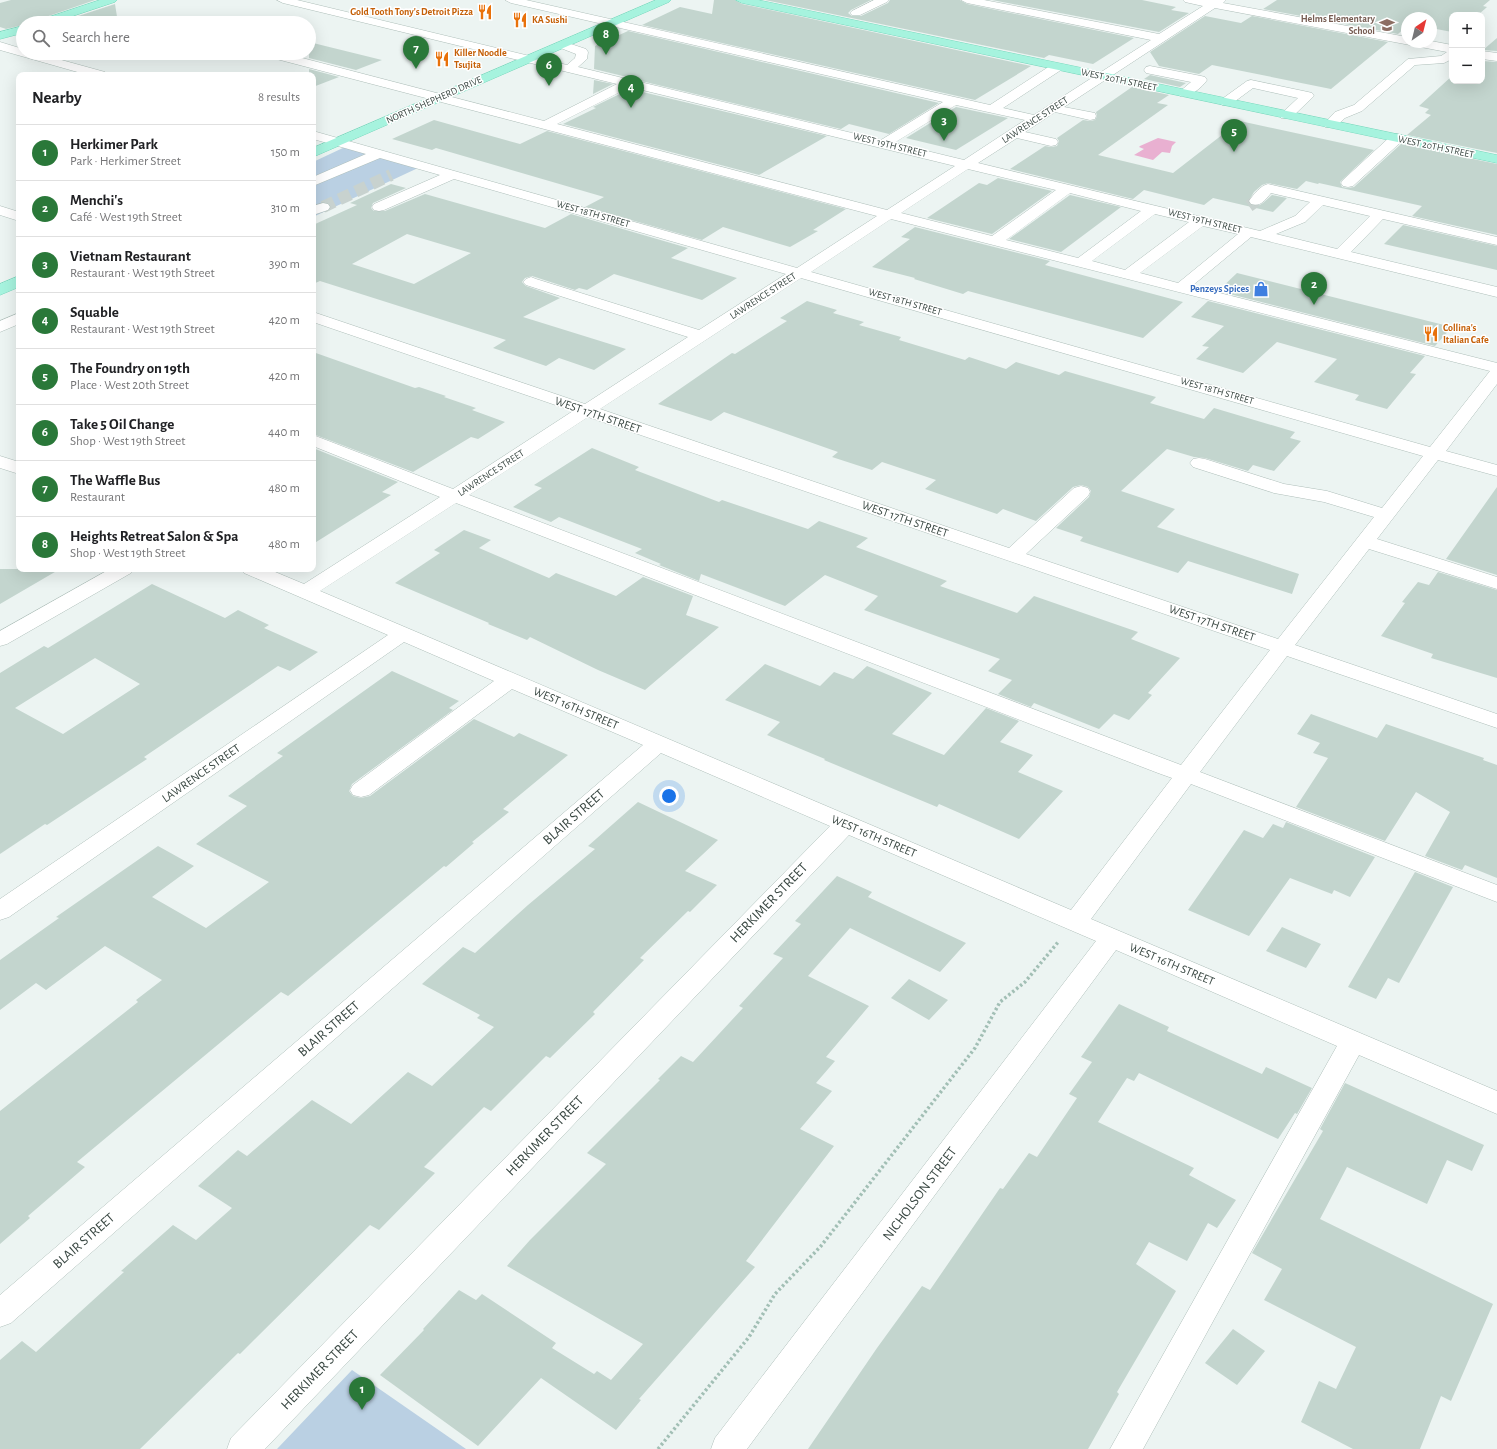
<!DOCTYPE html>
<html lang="en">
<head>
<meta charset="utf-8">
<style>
	:root { --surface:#fff; --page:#f2f2f2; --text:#202124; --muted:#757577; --line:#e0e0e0; --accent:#2a7839 }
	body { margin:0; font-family:"Alegreya Sans",sans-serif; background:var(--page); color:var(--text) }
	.controls { position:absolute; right:12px; top:12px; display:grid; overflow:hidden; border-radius:8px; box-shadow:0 4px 16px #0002 }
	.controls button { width:36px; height:36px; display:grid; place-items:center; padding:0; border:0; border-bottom:1px solid var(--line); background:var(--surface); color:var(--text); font:20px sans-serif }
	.compass { position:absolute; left:1401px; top:12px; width:36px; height:36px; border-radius:50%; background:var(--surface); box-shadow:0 4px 16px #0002; rotate:35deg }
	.you { position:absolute; left:669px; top:796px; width:14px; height:14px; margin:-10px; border:3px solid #fff; border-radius:50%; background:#1a73e8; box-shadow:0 0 0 6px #1a73e833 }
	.badge { display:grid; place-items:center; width:26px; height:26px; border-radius:50%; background:var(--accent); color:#fff; font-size:13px; font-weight:700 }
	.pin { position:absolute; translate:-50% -33px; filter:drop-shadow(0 1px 2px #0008) }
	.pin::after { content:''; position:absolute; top:21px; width:14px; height:12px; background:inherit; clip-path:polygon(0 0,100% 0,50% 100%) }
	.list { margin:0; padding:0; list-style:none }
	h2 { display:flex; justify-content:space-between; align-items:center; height:52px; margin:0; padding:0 16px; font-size:17px }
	h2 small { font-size:13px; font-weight:400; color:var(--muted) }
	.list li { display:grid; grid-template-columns:26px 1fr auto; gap:12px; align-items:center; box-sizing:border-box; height:56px; padding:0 16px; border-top:1px solid var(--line) }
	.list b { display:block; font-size:15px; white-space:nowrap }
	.list p { margin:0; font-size:13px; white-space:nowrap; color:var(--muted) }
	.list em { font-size:13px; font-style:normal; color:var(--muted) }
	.icon { flex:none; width:22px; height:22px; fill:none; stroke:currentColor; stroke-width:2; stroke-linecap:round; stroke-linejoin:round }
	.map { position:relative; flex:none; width:1497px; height:1449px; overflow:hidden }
	.search { position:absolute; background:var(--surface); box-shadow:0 4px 16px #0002; left:16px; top:16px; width:300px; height:44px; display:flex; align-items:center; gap:10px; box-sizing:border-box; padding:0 14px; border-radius:22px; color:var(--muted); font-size:15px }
	.panel { position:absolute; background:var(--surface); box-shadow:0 4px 16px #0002; left:16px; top:72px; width:300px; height:500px; border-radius:8px }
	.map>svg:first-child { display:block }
</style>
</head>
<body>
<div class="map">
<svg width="1497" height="1449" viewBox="0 0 1497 1449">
	<rect width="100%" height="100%" fill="#ecf4f2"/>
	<path fill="#bad0e3" d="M345 147 418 168 313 217V162Z
		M352 1370 466 1449H277Z"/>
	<path fill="#e9b0d1" d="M1158 138 1176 142 1172 146 1170 153 1162 152 1153 160 1134 155 1144 149 1139 147 1140 146Z"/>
	<path fill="#c3d5ce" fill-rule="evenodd" d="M11 0H95L37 20 34 23H23V25L6 29 0 27V3Z
		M714 0H735L742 4 1031 66 975 100 642 25 680 7 712 14Z
		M765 0H871L851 10 848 13 852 16H861L888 3 890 0H960L967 4 1134 38 1093 64 1049 55 1044 58Z
		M992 0H1142L1176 7 1171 10 1189 13 1159 32Z
		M1277 0H1490L1483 6 1487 7 1478 15H1452V32L1431 28V18H1407V26L1398 34 1263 9Z
		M115 4 118 23H57Z
		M1205 16 1241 23 1252 16 1388 42 1331 89 1212 65 1199 74 1159 66 1150 52Z
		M628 31 939 103 889 134 849 124 841 129 637 80 631 77H627L594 69 595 46Z
		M1497 38V51L1483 50Z
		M309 42 382 60 356 70 309 58Z
		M1482 61 1497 62V153L1407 135 1431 115 1425 113 1429 109 1419 106 1452 76V81H1482Z
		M309 69 339 77 313 87V75H309Z
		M1150 75 1186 83 1180 87 1144 79Z
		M594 80 613 84 593 94Z
		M1132 87 1169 95 1157 103 1168 105 1098 155 1173 173 1240 121 1374 150 1340 182 1342 187 1348 188 1354 187 1401 144 1497 164V235L1412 216 1422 206 1319 183 1318 184 1306 181 1297 189 1268 183 1262 185 1254 192 1248 202 1251 205 1258 206 1263 203 1272 195 1287 198 1273 212 1213 198 1204 205 1144 190 1133 199 1010 169 1045 146 1051 147 1057 146 1059 141 1057 138 1083 120 1090 121 1095 120 1097 116 1096 112Z
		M630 89 827 136 759 175 563 124 596 108 593 107Z
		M956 107 1008 118 956 150 906 138Z
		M434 120 520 144 547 131 846 209 813 230 818 231 790 247 723 227 702 240 585 207 604 197 436 148 432 150 392 139Z
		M998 178 1052 191 992 234 927 218 979 183 987 185Z
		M391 184 406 188 373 203 371 208 374 211H385L425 194 545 228 571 214 688 248 671 258 737 278 702 300 614 274 587 290 579 288 575 290 532 276 525 278 522 282 526 286 560 298 523 317 626 349 594 370 559 358 546 366 493 348 506 340 320 281 313 284V225L357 205 350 203ZM407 234 471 253 414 284 352 264Z
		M1070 195 1121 207 1061 252 1009 239Z
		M1403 225 1497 246V270L1384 244Z
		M915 227 1050 261 1045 265 1183 302 1143 338 968 291 963 294 914 279 915 278 872 267 910 239 901 237Z
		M1237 273 1452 327 1435 346 1218 291Z
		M807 301 837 310 833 313 864 322 859 325 901 337 899 340 965 360 969 357 1006 369 1016 362 1059 375 1065 371 1156 397 1150 403 1204 419 1214 408 1295 432 1290 438 1301 441 1274 471 1253 465 1248 471 1205 458 1194 457 1167 449 1121 491 1175 509 1157 527 1299 574 1292 594 1188 561 1178 573 1080 541 1083 537 1056 528 1089 497 1091 491 1088 487 1081 485 1073 487 1036 521 1003 509 997 514 925 489 936 480 882 462 872 470 832 457 838 452 724 412 711 421 658 404 732 353 735 354 787 321 780 318Z
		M1208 301 1425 356 1410 373 1416 374 1387 409 1355 400 1359 395 1314 382 1337 359 1277 342 1243 373 1196 359 1209 347 1202 346 1224 326 1191 317Z
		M313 352 415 388 419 387 446 396 444 397 476 408 472 410 505 422 478 439 471 437 413 472 313 434Z
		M313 448 398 482 382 492 391 495 313 544Z
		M592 448 639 467 635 470 719 502 722 500 808 529 819 521 868 538 856 547 947 581 940 586 1017 613 1034 596 1138 632 1131 639 1180 658 1148 693 1152 695 1129 720 1114 714 1099 729 1034 703 1031 707 998 694 1012 680 988 671 1000 659 864 610 878 596 825 575 785 606 701 574 699 581 659 565 661 564 635 553 642 549 559 517 551 522 513 507 542 488 534 485Z
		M1497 487V575L1446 559Z
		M464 530 491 540 479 548 549 578 556 573 616 596 643 577 693 596 686 615 719 627 645 690 598 670 530 637 527 640 488 624 489 623 395 583 440 553 434 550Z
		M0 569H60L0 604Z
		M1438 572 1497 590V678L1431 658 1433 654 1381 636 1405 603 1402 602 1418 582 1429 585Z
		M152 584 225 618 238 610 269 625 264 628 318 652 290 671 278 666 144 757 147 759 47 825 45 824 0 854V673L44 646 48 648ZM95 658 140 684 63 734 15 708Z
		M765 664 820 686 834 672 853 679 867 666 932 693 892 734 944 755 986 708 1019 721 1000 742 1033 755 1018 772 1063 791 1019 839 939 804 937 807 824 760 825 759 767 735 780 722 725 700Z
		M392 671 459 701 449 708 453 710 352 784 349 791 353 796 361 798 370 796 474 719 514 737 519 733 568 755 503 809 509 812 472 842 474 843 446 867 444 866 288 996 281 992 77 1162 85 1167 28 1216 30 1218 0 1244V1111L138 1002 136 1000 162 980 105 946 46 990 36 983 0 1010V960L59 918 56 917 158 846 194 866 152 897 206 928 269 882 196 844 247 806 228 796 283 756 277 753Z
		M1311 714 1377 738 1386 724 1484 758 1483 760 1497 765V878L1465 865 1462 870 1425 856 1450 812 1416 792 1385 841 1296 807 1328 758 1313 753 1320 743 1297 734Z
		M638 802 718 840 685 871 717 885 690 912 688 911 640 958 644 960 593 1012 595 1014 550 1058 546 1056 491 1111 484 1107 424 1167 435 1173 379 1230 370 1225 240 1354 238 1353 140 1449H0V1360L22 1341 36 1352 124 1272 121 1271 173 1225 196 1240 232 1208 198 1186 238 1150 247 1156 312 1100 351 1124 408 1072 432 1086 494 1027 477 1018 480 1015 422 984 463 947 475 953 528 905 595 849 588 846Z
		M1286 822 1375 857 1350 897 1334 890 1332 894 1290 878 1249 936 1188 910 1244 830 1263 838 1273 824 1283 828Z
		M1415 872 1453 887 1399 983 1388 978 1376 999 1348 987Z
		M837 876 872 892 868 897 966 943 940 972 850 928 808 976 869 1006 826 1057 835 1061 816 1083 832 1091 800 1129 834 1146 746 1261 755 1267 639 1399 641 1400 616 1430 541 1378 478 1446 380 1375 424 1330 423 1329 459 1290 476 1300 482 1294 556 1343 552 1348 594 1374 597 1371 611 1380 643 1344 507 1266 530 1240 606 1164 587 1153 660 1080 658 1079 681 1056 693 1062 743 1008 739 1006 783 958 773 954 801 924 795 921Z
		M1282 927 1321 944 1306 968 1266 951Z
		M909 979 948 1000 929 1020 891 998Z
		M1119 1004 1169 1027 1167 1031 1262 1074 1266 1067 1312 1088 1297 1114 1295 1113 1278 1139 1139 1073 1134 1081 1127 1078 1098 1122 1194 1168 1189 1175 1236 1200 1217 1228 1208 1223 1187 1261 1149 1242 1136 1264 1176 1291 1117 1392 1119 1394 1088 1449H808L877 1348 922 1286 930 1290 1000 1188 1003 1189 1029 1153 1037 1157 1077 1098 1069 1094 1092 1062 1081 1057Z
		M1345 1083 1484 1145 1472 1171 1447 1160 1427 1204 1347 1167 1320 1219 1493 1304 1451 1401 1441 1396 1420 1449H1353L1301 1422 1319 1381 1336 1389 1356 1347 1264 1300 1282 1269 1252 1253 1323 1131 1320 1129Z
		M1233 1329 1265 1351 1237 1385 1205 1363Z"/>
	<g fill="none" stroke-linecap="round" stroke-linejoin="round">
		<path stroke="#c8d2cf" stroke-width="12" stroke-dasharray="12 6" stroke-linecap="butt" d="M1249 206 1256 201
			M323 207 391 175"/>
		<g stroke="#afbfba" stroke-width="1">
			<path id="minor" d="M277 0H297L567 65 575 58 576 54 558 47 556 45 558 43 562 41 586 49 588 52 587 59 578 67 627 79 630 78 636 81 881 140 943 102 511 3 505 0H526L990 105 1053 64H1061L1063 67 1061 70 1003 108 1034 115 1151 40 967 3 961 0H984L1159 34 1203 6 1185 2 1183 0H1226L1223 3 1407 37V42L1431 41 1452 45V59L1444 63 1415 65 1362 111 1345 118 1335 127H1325L1324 124 1335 112 1354 105 1408 59 1441 56 1447 52 1215 8 1064 107 1095 113 1096 116 1095 119 1090 120 1055 112 1025 132 1056 139 1058 142 1056 145 1051 146 1017 138 978 163 1260 231 1295 216 1310 202 1271 193C1265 200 1261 207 1251 204L1249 201C1254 194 1260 186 1268 184L1497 237V245L1383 219 1351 252 1497 287V297L1251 237 1192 286 1497 363V384L1446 451 1497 465V476L1438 460 1377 539 1497 577V589L1369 549 1295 645 1497 714V728L1287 656 1200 772 1497 885V902L1191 784 1091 919 1497 1091V1114L1359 1055 1143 1449H1110L1337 1046 1116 950 747 1449H711L715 1438 1096 941 849 835 265 1449H227L231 1438 830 826 661 753 11 1323 0 1327V1295L643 745 512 689 369 795 361 797 353 795 350 790 353 785 494 681 404 642 9 917 0 920V899L388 635 244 573 241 569H268L304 584 440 497 313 446V435L453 489 573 411 313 322V312L585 404 688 337 526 285 523 282 526 279 531 277 536 279 699 330 786 274 454 179 384 210 379 211 374 210 372 207 374 204 440 175 380 158 313 186V177L366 154 313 139V131L797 268 877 216 265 56 263 53H283L544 121 617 84 283 3ZM630 87 955 166 887 210 557 124ZM956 105 1025 120 964 160 894 143ZM968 169 1056 190 992 236 901 213ZM1070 193 1141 211 1078 258 1006 240ZM1323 205 1370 216 1337 249 1276 234 1305 222ZM1155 214 1189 222 1125 270 1092 261ZM891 219 1490 371 1430 447 811 272ZM1203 226 1238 234 1178 283 1140 273ZM801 278 1423 456 1382 508 1327 491 1284 484 1205 459 1199 458 1193 459 1190 463 1193 467 1274 493 1324 502 1374 517 1278 639 1026 554 1088 496 1090 492 1088 488 1081 486 1074 488 1009 548 600 409ZM588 417 1270 650 1181 765 469 495ZM456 503 1158 773 1172 778 1071 910 320 591Z
				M874 0H889L887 2 860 15H852L850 13 852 11Z
				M0 42 23 49V53H36L105 72 107 75H88L0 50Z
				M1482 51 1497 53V61L1482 59Z
				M1150 66 1201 76 1205 77 1207 80C1202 88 1189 98 1180 96L1178 93 1191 82 1146 73 1144 70 1146 67Z
				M1251 80 1308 92 1312 93 1314 96 1291 118H1281L1280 115 1298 98 1253 88 1230 105H1222L1220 102 1222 99 1247 81Z
				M1397 134 1402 135 1404 138 1402 141 1353 186 1348 187 1343 186 1341 183 1343 180 1392 135Z
				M323 203 328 204 330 207 328 210 313 215V206Z
				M0 206 19 212V221L0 215Z
				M19 313V324L0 332V321Z
				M0 456 19 462V474L0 468Z
				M110 569H134L131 573 7 644 0 646V631Z"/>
		</g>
		<g stroke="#77d7bc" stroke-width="1">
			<path id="major" d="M100 0H117L115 2 52 23H35L37 21Z
				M656 0H671L669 2 313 157V148Z
				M736 0H758L1497 155V163L742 3Z
				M23 26V33L0 39V32Z
				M19 276V287L0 295V284Z"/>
		</g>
		<path stroke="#a2bfb5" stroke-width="3.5" stroke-dasharray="2.5 2.5" stroke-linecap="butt" d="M658 1449 749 1337 775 1294 821 1246 975 1048 1000 1002 1025 982 1059 941"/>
		<use href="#minor" fill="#fff" fill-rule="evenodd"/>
		<use href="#major" fill="#a6f3de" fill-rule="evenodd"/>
	</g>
	<defs>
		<g id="restaurant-bare" transform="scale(1.2)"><path d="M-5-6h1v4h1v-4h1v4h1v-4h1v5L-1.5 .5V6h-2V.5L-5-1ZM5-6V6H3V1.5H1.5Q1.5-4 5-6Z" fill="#e8710a" stroke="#fff" stroke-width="2.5" paint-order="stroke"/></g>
		<g id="school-bare" transform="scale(1.2)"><path d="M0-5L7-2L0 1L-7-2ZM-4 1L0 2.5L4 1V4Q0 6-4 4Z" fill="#8d6e63" stroke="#fff" stroke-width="2.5" paint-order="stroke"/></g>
		<g id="shop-bare" transform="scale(1.2)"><path d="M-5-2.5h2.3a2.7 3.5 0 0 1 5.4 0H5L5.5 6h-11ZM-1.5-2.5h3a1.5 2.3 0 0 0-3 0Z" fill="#3f7fe0" stroke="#fff" stroke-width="2.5" paint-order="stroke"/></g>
	</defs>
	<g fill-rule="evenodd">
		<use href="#restaurant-bare" x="485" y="12"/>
		<use href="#restaurant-bare" x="520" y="20"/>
		<use href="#school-bare" x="1387" y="25"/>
		<use href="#restaurant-bare" x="442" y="59"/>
		<use href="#shop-bare" x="1261" y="289"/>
		<use href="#restaurant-bare" x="1431" y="334"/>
	</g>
	<g text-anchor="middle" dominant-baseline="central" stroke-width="3" stroke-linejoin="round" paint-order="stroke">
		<g font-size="10" font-weight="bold" fill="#c56008" stroke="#fff" text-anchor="start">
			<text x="473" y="12" text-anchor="end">Gold Tooth Tony's Detroit Pizza</text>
			<text x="532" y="20">KA Sushi</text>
			<text x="454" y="53">Killer Noodle<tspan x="454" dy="12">Tsujita</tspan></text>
			<text x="1443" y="328">Collina's<tspan x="1443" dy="12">Italian Cafe</tspan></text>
		</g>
		<g font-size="10" font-weight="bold" fill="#785e54" stroke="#fff" text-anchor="end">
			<text x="1375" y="19">Helms Elementary<tspan x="1375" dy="12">School</tspan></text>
		</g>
		<g font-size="10" fill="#3a4843" stroke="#fff">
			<text transform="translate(1119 80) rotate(12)">WEST 20TH STREET</text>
			<text transform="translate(434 100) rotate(-24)">NORTH SHEPHERD DRIVE</text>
			<text transform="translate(1035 120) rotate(-33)">LAWRENCE STREET</text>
			<text transform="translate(890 145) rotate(14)">WEST 19TH STREET</text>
			<text transform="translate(1436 147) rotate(12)">WEST 20TH STREET</text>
			<text transform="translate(593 214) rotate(16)">WEST 18TH STREET</text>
			<text transform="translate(1205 221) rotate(14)">WEST 19TH STREET</text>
			<text transform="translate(763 296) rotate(-33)">LAWRENCE STREET</text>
			<text transform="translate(905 302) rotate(16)">WEST 18TH STREET</text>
			<text transform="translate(1217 391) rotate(16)">WEST 18TH STREET</text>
			<text transform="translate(491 473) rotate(-33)">LAWRENCE STREET</text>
		</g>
		<g font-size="10" font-weight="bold" fill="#366cbe" stroke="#fff" text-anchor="end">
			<text x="1249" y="289">Penzeys Spices</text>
		</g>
		<g font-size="12" fill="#3a4843" stroke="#fff">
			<text transform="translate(598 415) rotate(19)">WEST 17TH STREET</text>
			<text transform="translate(905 519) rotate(19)">WEST 17TH STREET</text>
			<text transform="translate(1212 623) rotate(19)">WEST 17TH STREET</text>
			<text transform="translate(576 708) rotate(23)">WEST 16TH STREET</text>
			<text transform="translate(201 773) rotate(-35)">LAWRENCE STREET</text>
			<text transform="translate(874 836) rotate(23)">WEST 16TH STREET</text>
			<text transform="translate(1172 964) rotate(23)">WEST 16TH STREET</text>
		</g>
		<g font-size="14" fill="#3a4843" stroke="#fff">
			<text transform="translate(574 817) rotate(-41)">BLAIR STREET</text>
			<text transform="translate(769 903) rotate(-46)">HERKIMER STREET</text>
			<text transform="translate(329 1029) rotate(-41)">BLAIR STREET</text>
			<text transform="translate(545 1136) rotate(-46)">HERKIMER STREET</text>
			<text transform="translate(920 1194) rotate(-53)">NICHOLSON STREET</text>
			<text transform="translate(84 1241) rotate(-41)">BLAIR STREET</text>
			<text transform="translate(320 1370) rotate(-46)">HERKIMER STREET</text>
		</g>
	</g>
</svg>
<div class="controls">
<button>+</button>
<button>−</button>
</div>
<svg class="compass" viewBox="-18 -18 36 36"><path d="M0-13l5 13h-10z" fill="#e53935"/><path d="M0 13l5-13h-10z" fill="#757577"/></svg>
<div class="you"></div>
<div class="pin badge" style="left:362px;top:1410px">1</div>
<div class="pin badge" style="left:1314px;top:305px">2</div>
<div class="pin badge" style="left:944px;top:141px">3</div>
<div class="pin badge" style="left:631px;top:108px">4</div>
<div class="pin badge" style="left:1234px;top:152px">5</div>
<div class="pin badge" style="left:549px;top:86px">6</div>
<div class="pin badge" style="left:416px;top:69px">7</div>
<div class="pin badge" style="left:606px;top:55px">8</div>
<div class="search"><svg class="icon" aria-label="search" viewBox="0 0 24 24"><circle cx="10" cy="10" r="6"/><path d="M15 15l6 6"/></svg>Search here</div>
<section class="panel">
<h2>Nearby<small>8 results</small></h2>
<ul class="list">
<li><span class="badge">1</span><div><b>Herkimer Park</b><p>Park · Herkimer Street</p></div><em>150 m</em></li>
<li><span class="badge">2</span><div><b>Menchi's</b><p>Café · West 19th Street</p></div><em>310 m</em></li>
<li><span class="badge">3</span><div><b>Vietnam Restaurant</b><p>Restaurant · West 19th Street</p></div><em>390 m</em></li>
<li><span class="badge">4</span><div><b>Squable</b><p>Restaurant · West 19th Street</p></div><em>420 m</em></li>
<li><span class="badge">5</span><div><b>The Foundry on 19th</b><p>Place · West 20th Street</p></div><em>420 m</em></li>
<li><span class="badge">6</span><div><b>Take 5 Oil Change</b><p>Shop · West 19th Street</p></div><em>440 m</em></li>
<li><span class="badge">7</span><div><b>The Waffle Bus</b><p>Restaurant</p></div><em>480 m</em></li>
<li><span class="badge">8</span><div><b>Heights Retreat Salon &amp; Spa</b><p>Shop · West 19th Street</p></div><em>480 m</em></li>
</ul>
</section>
</div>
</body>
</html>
